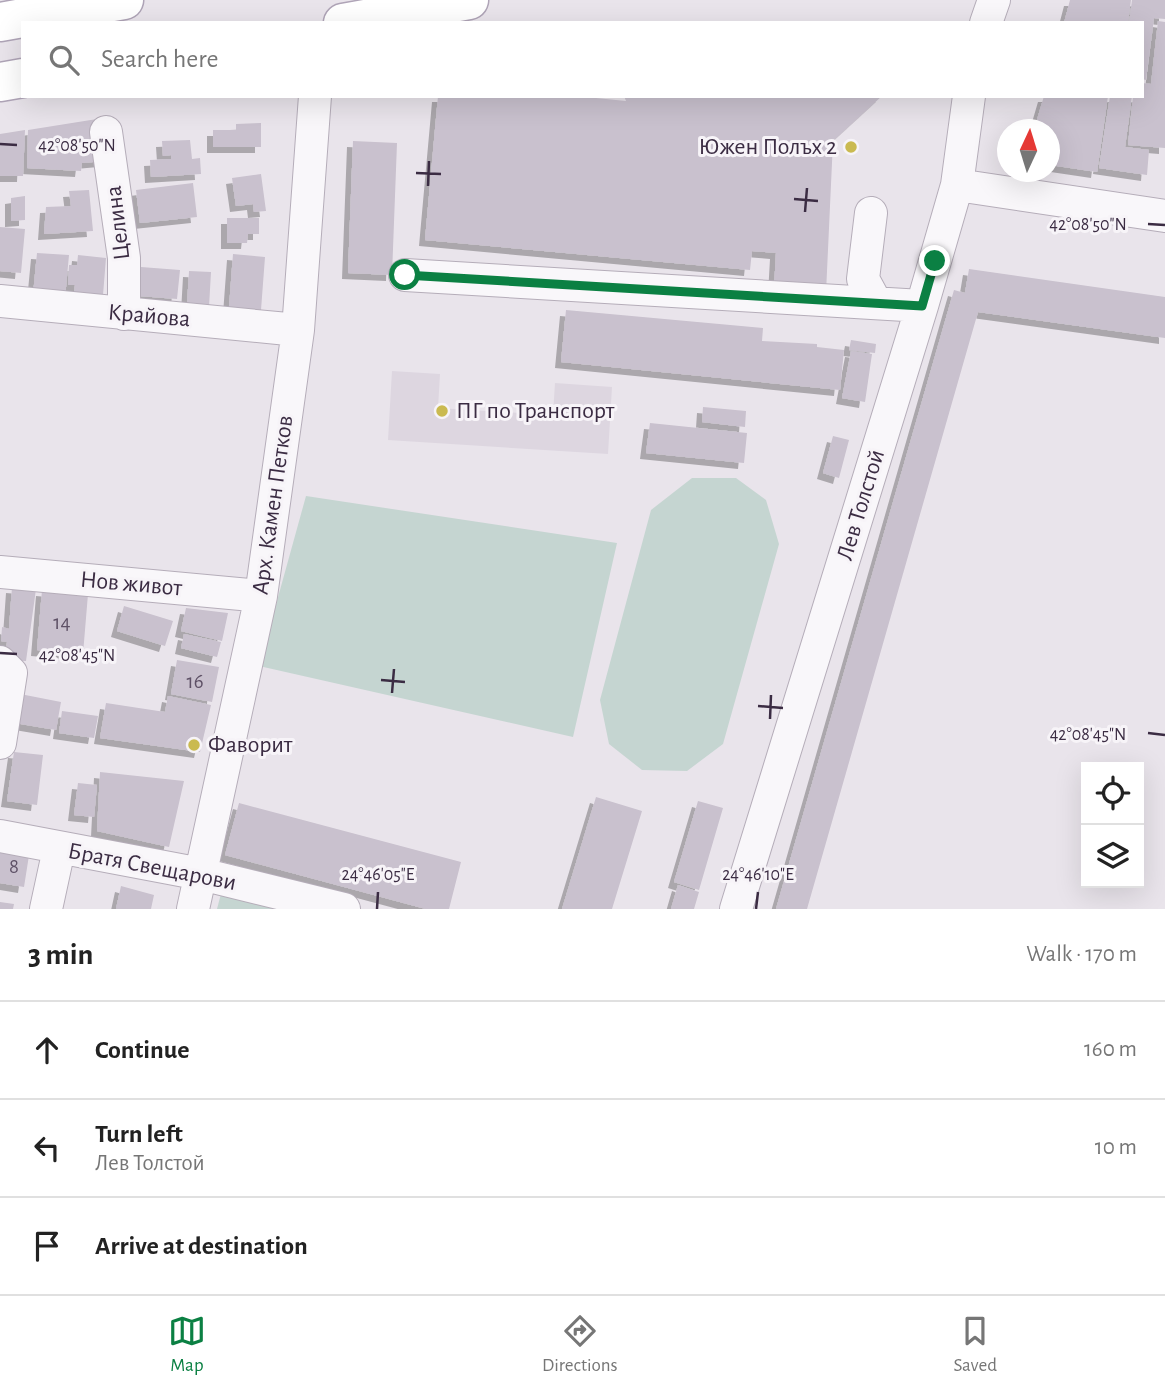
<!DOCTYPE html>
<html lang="en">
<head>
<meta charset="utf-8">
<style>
	:root { --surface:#fff; --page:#f2f2f2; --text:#222; --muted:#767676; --line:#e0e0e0; --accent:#0b8043 }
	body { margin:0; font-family:"Alegreya Sans",sans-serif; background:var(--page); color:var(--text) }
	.controls { position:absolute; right:21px; bottom:21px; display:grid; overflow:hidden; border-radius:0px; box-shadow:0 7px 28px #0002 }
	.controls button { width:63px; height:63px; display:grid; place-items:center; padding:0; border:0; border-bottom:2px solid var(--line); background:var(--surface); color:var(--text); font:35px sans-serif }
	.compass { position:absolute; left:997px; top:119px; width:63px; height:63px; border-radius:50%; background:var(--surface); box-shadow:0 7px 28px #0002; rotate:4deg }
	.stop { position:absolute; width:21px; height:21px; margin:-16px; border:5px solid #0b8043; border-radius:50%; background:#fff }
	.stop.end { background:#0b8043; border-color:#fff; box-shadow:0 2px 7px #0008 }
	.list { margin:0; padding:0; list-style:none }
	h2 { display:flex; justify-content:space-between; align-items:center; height:91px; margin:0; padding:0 28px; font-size:30px }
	h2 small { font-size:23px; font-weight:400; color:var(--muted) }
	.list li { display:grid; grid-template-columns:46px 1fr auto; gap:21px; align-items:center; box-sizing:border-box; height:98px; padding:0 28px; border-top:2px solid var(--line) }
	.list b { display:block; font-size:26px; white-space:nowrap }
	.list p { margin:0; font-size:23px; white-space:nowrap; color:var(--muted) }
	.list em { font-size:23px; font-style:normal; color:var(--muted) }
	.icon { flex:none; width:38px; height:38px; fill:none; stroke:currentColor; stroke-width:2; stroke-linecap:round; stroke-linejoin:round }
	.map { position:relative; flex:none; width:1165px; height:909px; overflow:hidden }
	.search { position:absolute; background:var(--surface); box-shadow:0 7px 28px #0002; left:21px; right:21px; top:21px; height:77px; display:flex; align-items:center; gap:18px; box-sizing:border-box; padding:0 24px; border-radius:0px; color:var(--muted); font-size:26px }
	.sheet { height:385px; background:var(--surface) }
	nav { display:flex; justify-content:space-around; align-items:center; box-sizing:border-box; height:98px; border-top:2px solid var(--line); background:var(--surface); font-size:19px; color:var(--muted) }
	nav a { display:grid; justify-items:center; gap:4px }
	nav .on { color:var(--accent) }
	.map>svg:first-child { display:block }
</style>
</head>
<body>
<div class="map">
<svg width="1165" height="909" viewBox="0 0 1165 909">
	<defs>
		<filter id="shadow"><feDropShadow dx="-6" dy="6" stdDeviation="0" flood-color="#0004"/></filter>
	</defs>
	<rect width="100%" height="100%" fill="#e9e4eb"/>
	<path fill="#ddd6e0" d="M392 371 440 374 438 408 553 415 555 383 612 387 608 454 388 440Z"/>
	<path fill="#c5d5d1" d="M692 478H736L766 500 779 544 723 744 687 771 642 770 609 744 600 700 651 510Z
		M306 496 617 543 573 737 259 666Z
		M223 886 313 909H217Z"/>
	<path fill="#c9c1ce" filter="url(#shadow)" d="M1070 0H1131L1128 23H1064Z
		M1132 0H1165V19L1154 18 1146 80 1142 79V23H1129Z
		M1158 21 1165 22V148L1128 145 1133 96H1142V83L1151 84Z
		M438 96H576L626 101 624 96H882L833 141 826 293 774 288 776 253 752 251 750 270 425 240Z
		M1044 96H1108L1097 172 1050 165V130H1034Z
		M1110 96H1132L1125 147 1149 150 1147 175 1099 168Z
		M97 119 104 161 82 163 81 171 27 168 28 130Z
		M261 123V147H213V130H236V124Z
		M25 130 23 176H0V134Z
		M190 140 192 159 200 158 201 174 151 177 150 160 171 159V155L163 156 162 141Z
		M353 141 397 143 392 275 348 273Z
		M261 174 266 211 254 212 253 204 236 206 232 178Z
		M193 183 197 217 140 223 136 190Z
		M89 190 93 231 44 234 46 207 71 206 69 191Z
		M25 196V220L11 221V198Z
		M227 218H259V234H248L247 243H227Z
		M0 227 25 229 21 273 0 271Z
		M37 253 69 255 65 298 33 295Z
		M233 254 265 257 261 310 229 308Z
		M78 255 106 258 103 295 74 293 75 285H68L69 265H77Z
		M141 267 180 270 177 299 139 296Z
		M969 269 1165 297V338L978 312 807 909H776L954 290 965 293Z
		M189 271 211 272 209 307 187 306Z
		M566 310 763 328 762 341 817 344V347L844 350 840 390 561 362Z
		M851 340 876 344 875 353 849 350Z
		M851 351 872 354 865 402 842 398Z
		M703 407 746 411 745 427 702 422Z
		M650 423 747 433 744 463 646 453Z
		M833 436 849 440 839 478 823 473Z
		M12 587 36 589 26 661 5 660 7 642 1 641 2 627 9 629Z
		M42 590 88 594 83 654 37 650Z
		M124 606 173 621 165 646 117 631Z
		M186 608 228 613 222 641 181 631Z
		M184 634 221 642 217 657 181 648Z
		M177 660 219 667 212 702 171 694Z
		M15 693 61 702 56 730 9 722Z
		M168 696 211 705 200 752 100 738 106 703 165 712Z
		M62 711 98 716 94 738 59 733Z
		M14 752 43 755 37 805 7 801Z
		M100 772 184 781 169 847 97 831Z
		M78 783 97 785 94 817 74 815Z
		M596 797 642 811 612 909H562Z
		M698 801 723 808 699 890 674 882Z
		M239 803 461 862 449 909H426L225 855Z
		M0 844 30 849 24 887 0 883Z
		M678 885 699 892 694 909H671Z
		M121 886 154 895 151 909H116Z
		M0 902 14 904 13 909H0Z"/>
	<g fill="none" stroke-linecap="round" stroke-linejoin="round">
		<g stroke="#b5adb9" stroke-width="34">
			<path id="minor" d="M986 23 994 0
				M106 132 124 258V314
				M957 185 1165 216
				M871 213 863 279 876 303
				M405 275 922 306
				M0 301 298 330
				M0 572 261 596
				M0 662 11 673 0 743
				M0 836 201 874 344 909
				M46 909 59 849
				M193 909 261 596 298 330 315 96
				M736 909 922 306 957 185 969 96"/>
		</g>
		<g stroke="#afa4b7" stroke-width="41">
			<path id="major" d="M0 22 124 0
				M343 23 469 0
				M0 82 23 78"/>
		</g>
		<use href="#minor" stroke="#f9f7fa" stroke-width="32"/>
		<use href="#major" stroke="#fff" stroke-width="38"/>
	</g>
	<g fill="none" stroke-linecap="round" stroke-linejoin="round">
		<path stroke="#0b8043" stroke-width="9" d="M405 275 922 306 935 261"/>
	</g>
	<path fill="none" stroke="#3b2c43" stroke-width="2.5" d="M0 144 17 145M416 173 441 174M428 186 429 161M794 199 818 201M805 212 807 188M1148 224 1165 225M0 653 17 654M381 680 405 682M392 693 394 669M758 706 783 708M770 719 771 695M1148 733 1165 735M377 909 378 892M756 909 758 892"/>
	<g fill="#caba50" stroke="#f7f4f8" stroke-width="2.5">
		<circle cx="851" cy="147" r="7"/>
		<circle cx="442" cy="411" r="7"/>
		<circle cx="194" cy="745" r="7"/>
	</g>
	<g text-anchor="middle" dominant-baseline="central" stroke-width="6" stroke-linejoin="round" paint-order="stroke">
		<g font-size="21" fill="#5e5166">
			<text x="62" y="622">14</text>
			<text x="195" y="681">16</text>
			<text x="14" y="866">8</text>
		</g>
		<g font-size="24" fill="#3b2c43" stroke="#f7f4f8" text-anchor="start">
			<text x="837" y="147" text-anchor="end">Южен Полъх 2</text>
			<text x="456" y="411">ПГ по Транспорт</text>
			<text x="208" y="745">Фаворит</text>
		</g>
		<g font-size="24" fill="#3b2c43" stroke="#f7f4f8">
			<text transform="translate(118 223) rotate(-97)">Целина</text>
			<text transform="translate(149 316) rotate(5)">Крайова</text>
			<text transform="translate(273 505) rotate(-82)">Арх. Камен Петков</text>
			<text transform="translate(861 505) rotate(-73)">Лев Толстой</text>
			<text transform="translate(131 584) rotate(5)">Нов живот</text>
			<text transform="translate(152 867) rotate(11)">Братя Свещарови</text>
		</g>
	</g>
	<g font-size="18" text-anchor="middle" fill="#3b2c43" stroke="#f7f4f8" stroke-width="6" stroke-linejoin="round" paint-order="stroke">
		<text x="77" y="151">42°08'50"N</text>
		<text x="1088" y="230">42°08'50"N</text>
		<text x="77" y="661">42°08'45"N</text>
		<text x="1088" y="740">42°08'45"N</text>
		<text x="378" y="880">24°46'05"E</text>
		<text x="758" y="880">24°46'10"E</text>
	</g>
</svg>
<div class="controls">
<button><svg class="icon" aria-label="locate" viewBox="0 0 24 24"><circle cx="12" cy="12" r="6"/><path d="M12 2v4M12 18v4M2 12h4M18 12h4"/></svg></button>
<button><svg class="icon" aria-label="layers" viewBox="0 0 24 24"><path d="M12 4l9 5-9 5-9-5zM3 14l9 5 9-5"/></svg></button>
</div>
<svg class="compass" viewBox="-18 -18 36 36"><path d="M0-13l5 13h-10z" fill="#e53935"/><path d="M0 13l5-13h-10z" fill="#767676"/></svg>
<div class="stop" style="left:405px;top:275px"></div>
<div class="stop end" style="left:935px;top:261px"></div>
<div class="search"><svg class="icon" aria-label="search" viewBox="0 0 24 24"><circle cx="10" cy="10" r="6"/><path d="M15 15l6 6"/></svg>Search here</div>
</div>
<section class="sheet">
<h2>3 min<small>Walk · 170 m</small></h2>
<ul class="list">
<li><svg class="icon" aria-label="ahead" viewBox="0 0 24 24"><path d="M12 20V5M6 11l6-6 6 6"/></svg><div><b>Continue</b></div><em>160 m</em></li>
<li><svg class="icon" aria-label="left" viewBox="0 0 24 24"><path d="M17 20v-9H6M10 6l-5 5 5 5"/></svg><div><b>Turn left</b><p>Лев Толстой</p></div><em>10 m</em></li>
<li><svg class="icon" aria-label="arrive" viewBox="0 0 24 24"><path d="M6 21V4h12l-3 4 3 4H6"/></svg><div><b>Arrive at destination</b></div></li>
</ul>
</section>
<nav>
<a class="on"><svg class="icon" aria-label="map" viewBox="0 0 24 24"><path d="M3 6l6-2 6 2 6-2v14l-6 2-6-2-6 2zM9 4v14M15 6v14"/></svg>Map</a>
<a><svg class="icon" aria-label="directions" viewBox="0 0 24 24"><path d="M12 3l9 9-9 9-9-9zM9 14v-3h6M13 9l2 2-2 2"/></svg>Directions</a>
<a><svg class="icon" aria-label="saved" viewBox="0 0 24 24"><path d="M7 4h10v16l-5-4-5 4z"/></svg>Saved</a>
</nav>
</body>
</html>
